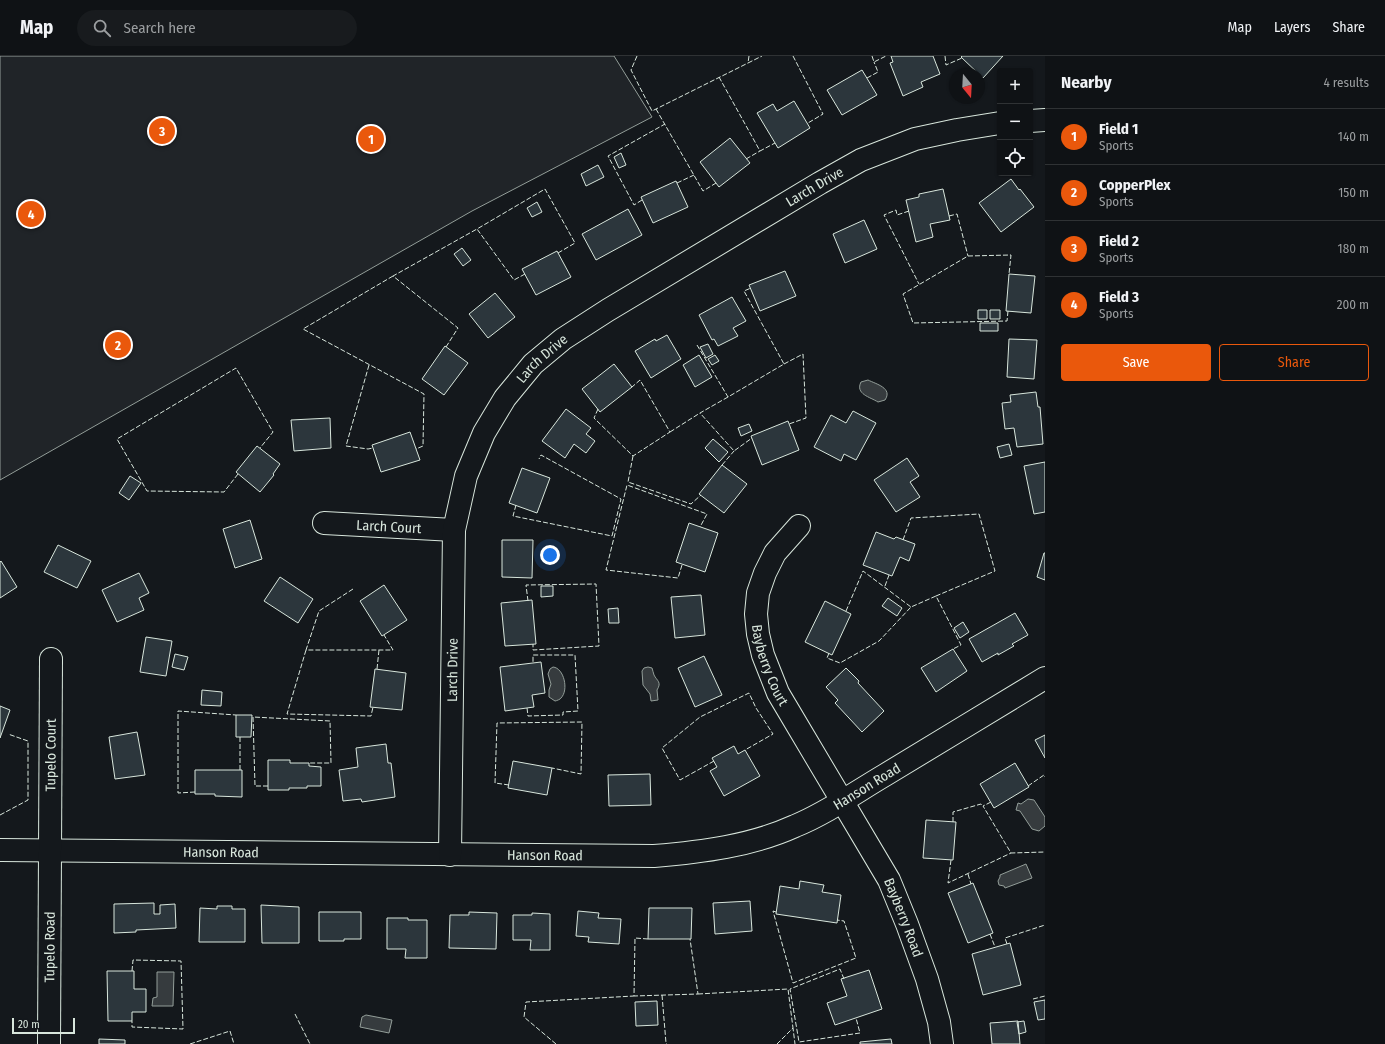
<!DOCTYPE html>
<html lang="en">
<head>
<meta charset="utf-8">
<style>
	:root { --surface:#0f1215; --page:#181b1e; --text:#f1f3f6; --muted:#9b9ea0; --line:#2f3234; --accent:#ea580c }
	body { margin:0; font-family:"Fira Sans Condensed",sans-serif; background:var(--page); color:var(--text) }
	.controls { position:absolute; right:12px; top:12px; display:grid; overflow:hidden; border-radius:4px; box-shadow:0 1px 3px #0004 }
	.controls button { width:36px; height:36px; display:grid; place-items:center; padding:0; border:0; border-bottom:1px solid var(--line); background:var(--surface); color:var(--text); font:20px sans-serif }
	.compass { position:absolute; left:949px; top:12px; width:36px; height:36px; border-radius:50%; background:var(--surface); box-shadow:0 1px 3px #0004; rotate:162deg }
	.scale { position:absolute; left:12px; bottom:10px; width:63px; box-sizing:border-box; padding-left:4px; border:2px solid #d8e6dc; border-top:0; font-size:11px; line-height:14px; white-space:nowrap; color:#d8e6dc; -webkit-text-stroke:3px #14181c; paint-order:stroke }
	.you { position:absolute; left:550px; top:499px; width:14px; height:14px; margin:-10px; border:3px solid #fff; border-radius:50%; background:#1a73e8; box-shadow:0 0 0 6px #1a73e833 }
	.badge { display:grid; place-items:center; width:26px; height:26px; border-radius:50%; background:var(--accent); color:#fff; font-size:13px; font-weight:700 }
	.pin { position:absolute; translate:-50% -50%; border:2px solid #fff; box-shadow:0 1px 4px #0006 }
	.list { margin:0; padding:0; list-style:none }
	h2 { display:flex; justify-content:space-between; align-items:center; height:52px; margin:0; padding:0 16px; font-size:17px }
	h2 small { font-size:13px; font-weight:400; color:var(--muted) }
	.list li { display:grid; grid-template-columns:26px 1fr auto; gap:12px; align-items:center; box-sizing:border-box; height:56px; padding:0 16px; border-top:1px solid var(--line) }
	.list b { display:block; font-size:15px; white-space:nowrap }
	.list p { margin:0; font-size:13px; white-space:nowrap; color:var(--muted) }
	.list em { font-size:13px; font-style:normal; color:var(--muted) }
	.actions { display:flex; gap:8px; padding:12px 16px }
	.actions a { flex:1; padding:9px 0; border:1px solid var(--accent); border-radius:4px; text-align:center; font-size:14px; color:var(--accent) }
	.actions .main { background:var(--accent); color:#fff }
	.icon { flex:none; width:22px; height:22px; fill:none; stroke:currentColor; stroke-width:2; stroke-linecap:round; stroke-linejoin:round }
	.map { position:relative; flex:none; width:1045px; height:988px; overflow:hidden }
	header { display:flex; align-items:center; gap:24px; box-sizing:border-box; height:56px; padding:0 20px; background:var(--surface); border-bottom:1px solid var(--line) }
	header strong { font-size:19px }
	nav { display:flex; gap:22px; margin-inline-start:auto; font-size:14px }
	.search { width:280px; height:36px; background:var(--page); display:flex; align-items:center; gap:10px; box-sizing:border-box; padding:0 14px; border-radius:22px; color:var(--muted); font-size:15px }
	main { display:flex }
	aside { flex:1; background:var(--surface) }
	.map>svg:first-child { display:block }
</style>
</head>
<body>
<header>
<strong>Map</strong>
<div class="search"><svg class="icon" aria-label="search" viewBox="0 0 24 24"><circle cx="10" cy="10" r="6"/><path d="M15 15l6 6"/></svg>Search here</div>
<nav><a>Map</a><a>Layers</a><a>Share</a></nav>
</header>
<main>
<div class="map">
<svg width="1045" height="988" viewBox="0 0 1045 988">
	<rect width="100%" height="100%" fill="#14181c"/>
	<path fill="#202428" stroke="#939e99" d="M0 0H614L652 61 472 155 0 424Z"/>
	<path fill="#363b3e" stroke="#939e99" d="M868 324C876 328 893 332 885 344L878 346C870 341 855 338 861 326Z
		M553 611C564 612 569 634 561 642 561 643 556 645 555 645L549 641V634L551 628 548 618 550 613Z
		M648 611 652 612C653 614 653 617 654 619 657 625 662 626 657 634L658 644 651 645 650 638 643 629 642 615 644 612Z
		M1028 743 1034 744 1045 761V770L1039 775 1032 773 1020 755 1016 754 1018 747 1021 748Z
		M1026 808 1032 822 1005 832 1004 830 999 829 998 825 1000 821V819Z
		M157 916H174L173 950H152L153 942 157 941Z
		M366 959 392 964 389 977 360 971 362 961Z"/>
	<path fill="#2c363c" stroke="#d8e6dc" d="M891 0H933L940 18 921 26 923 31 903 40 890 7 893 6Z
		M962 0H1003L983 22 961 1Z
		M862 14 877 39 842 59 827 34Z
		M794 45 810 72 778 92 757 57 773 48 777 55Z
		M730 82 750 107 719 131 700 106Z
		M621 97 626 109 619 112 614 101Z
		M598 109 604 121 586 130 581 118Z
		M1011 123 1019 134 1020 133 1034 151 1001 176 979 147Z
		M676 125 688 151 653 167 641 141Z
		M943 133 950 164 930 168 933 181 916 186 906 144 919 141V138Z
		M537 146 542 156 532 161 527 152Z
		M628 153 642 179 596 204 582 178Z
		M864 164 877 193 845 207 833 178Z
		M462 192 471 204 463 210 454 198Z
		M557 195 571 221 536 239 522 213Z
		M785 215 796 240 760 255 749 229Z
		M1009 218 1035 220 1031 257 1006 255Z
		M495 237 515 261 488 282 469 258Z
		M732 241 746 265 733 272 738 280 718 290 714 283 712 284 699 259Z
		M978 254H987V263H978Z
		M990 254H1000V263H990Z
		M980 267H998V275H980Z
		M667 279 681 303 651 322 635 295 655 283 656 285Z
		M1009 283 1037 284 1034 323 1007 321Z
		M708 288 713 298 706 302 700 291Z
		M445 290 468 307 444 339 422 323Z
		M699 299 712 321 695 331 683 309Z
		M715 299 719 305 712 309 708 303Z
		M614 308 632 331 600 356 582 333Z
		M1036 336 1038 351H1040L1043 388 1017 391 1014 372 1005 373 1002 347 1011 346 1010 339Z
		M566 353 591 372 586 378 595 385 586 397 574 388 565 402 542 385Z
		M853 355 876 367 856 404 844 398 841 405 814 391 831 359 846 367Z
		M330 362 331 392 294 395 291 364Z
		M788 365 799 394 762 409 751 380Z
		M749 368 752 375 741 380 738 372Z
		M410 376 420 404 381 416 372 389Z
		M713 383 728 396 719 406 705 392Z
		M1009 388 1012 399 1000 402 997 391Z
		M257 390 280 408 273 418 274 419 260 436 236 416Z
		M907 402 919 420 910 426 920 441 896 456 874 424Z
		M1045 406V456L1034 458 1024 410Z
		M722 409 747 428 724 457 699 438Z
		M522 412 550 422 537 457 509 447Z
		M130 420 141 427 129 444 119 437Z
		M250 464 262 503 235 512 223 473Z
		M689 467 718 477 705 516 676 506Z
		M876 476 894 483 896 481 915 488 909 505 900 501 892 520 863 509Z
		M502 484H533L532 522 502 521Z
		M58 489 91 505 77 532 44 516Z
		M1044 497H1045V524L1037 521Z
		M1 505 17 531 0 542V506Z
		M139 517 149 537 139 542 144 554 117 566 102 534Z
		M280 521 313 543 298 567 264 545Z
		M384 529 407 564 382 580 360 545Z
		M541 530H553V540L541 541Z
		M701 539 705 579 675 582 671 541Z
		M888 542 902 552 897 560 882 550Z
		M532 544 536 588 505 590 501 547Z
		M825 545 851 558 832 599 805 586Z
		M618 552 619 567H609L608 553Z
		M1015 557 1028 579 1012 588 1014 590 998 599V597L982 606 969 583Z
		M963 566 969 576 960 582 954 572Z
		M146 581 172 585 166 620 140 616Z
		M953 593 967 615 936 636 921 612Z
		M175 598 188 601 184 614 172 611Z
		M704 600 722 639 695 651 678 612Z
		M541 606 545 637 532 639 534 651 505 655 500 611Z
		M846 612 859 625 858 627 884 655 862 676 835 647 838 644 826 631Z
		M375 613 406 617 402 654 370 651Z
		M202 634 222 636 221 650 201 649Z
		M0 650 10 654 0 682Z
		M236 659H252L251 681H236Z
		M137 676 145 719 115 723 109 681Z
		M1045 679V702L1035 684Z
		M386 688 388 707H391L395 741 362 746 361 743 343 745 339 714 358 711 356 692Z
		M734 690 738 698 745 694 760 720 724 740 710 715 717 711 712 702Z
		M268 704H290V707H309V710L321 711V730H307V732H289V734H268Z
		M513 705 552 712 547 739 508 732Z
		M1015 707 1029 731 994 752 980 728Z
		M195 714H242V741L215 740V738H195Z
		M650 718 651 749 609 750 608 719Z
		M926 764 956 766 953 804 923 802Z
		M800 825 824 829 822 836 841 839 837 867 776 858 780 830 799 833Z
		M973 827 993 877 968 887 948 837Z
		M750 845 752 875 715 878 713 847Z
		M154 847V858H160V849L175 848 176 872 136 874V876L114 877V848Z
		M261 849 299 851V887H262Z
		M217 850H232V853H245V886H199L200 852 217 853Z
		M649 852H692L691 883H648Z
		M578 855 599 857 598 862 621 863 619 888 588 886 589 881 576 880Z
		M319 856H361V883H344V885H319Z
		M469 856 497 857 496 893 449 892 450 859H469Z
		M532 857 550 858V894H530L531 884H513V859H532Z
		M387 862H408V864H427V902H405L406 893H387Z
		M1010 887 1021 929 983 939 972 898Z
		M869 914 882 953 835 969 827 947 847 940 841 923Z
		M107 915H134V933H146V956H132V965H108Z
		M1045 944V963L1038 964 1034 946Z
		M657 945 658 969 636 970 635 946Z
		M1018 965 1020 988H992L990 967Z
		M1024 965 1026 976 1019 978 1017 966Z
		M99 983 125 984V988H99Z
		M891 983 892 988H860V986Z"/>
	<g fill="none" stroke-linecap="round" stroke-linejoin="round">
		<g stroke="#d8e6dc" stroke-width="24">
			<g id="minor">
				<path d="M1030 65 1045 64"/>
				<path id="s1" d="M324 467 454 474"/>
				<path id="s2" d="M799 470 775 497 765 517 758 537 756 558 758 578 763 599 778 637 889 824 907 868 927 923 939 966 942 988"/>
				<path id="s3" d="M0 794 654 800C702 796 751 790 795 770 827 757 856 736 885 719 938 687 992 654 1045 622"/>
				<path id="s4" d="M450 799 454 474 466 420 484 377 505 342 533 308 563 283 608 254 820 127 861 104 915 83 957 74 1000 67"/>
				<path id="s5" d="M49 988 51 603"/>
			</g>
		</g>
		<use href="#minor" stroke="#14181c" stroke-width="22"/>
		<path stroke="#d8e6dc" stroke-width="1" stroke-dasharray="5 2" stroke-linecap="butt" d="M637 0 631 14 652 55 748 7
			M749 0 748 7 762 0
			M793 0 823 58 808 67
			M872 0 874 6 886 0
			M945 0 946 9 962 2
			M719 21 760 95 775 87
			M867 22 878 16 874 6
			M656 53 703 135 716 127
			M746 103 760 95
			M677 127 694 119
			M642 144 634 149 608 100 665 68
			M909 155 897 159 896 154 884 159 919 228
			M949 160 957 158 968 200
			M525 218 514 224 477 173 545 133 575 187 558 197
			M393 220 303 273 424 338 423 390 416 393
			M1008 255 1007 265 913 267 903 238 968 200 1011 199 1009 218
			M697 289 728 341 784 308 744 235 751 232
			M446 291 458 272 393 220 477 173
			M784 308 803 298 806 362 789 368
			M369 309 346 390 368 393 373 392
			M728 341 700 357 734 395 752 382
			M598 353 594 362 633 400 670 376 640 324 632 331
			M670 376 700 357
			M633 400 628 426 691 448 701 439
			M722 409 734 395
			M238 418 224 436 147 435 117 383 236 312 273 376 260 392
			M516 449 513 460 612 480 621 443 541 399 539 403
			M903 484 911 462 979 458 995 515 936 540
			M682 509 678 522 606 514 627 429 707 458 700 471
			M885 530 889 519
			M353 533 319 555 306 594H393L384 579
			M528 545 526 529 596 528 599 590 533 594V588
			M846 555 863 515 911 551
			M306 594 287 658 371 660 373 651
			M829 597 827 602 840 607 879 585 911 551 936 540 961 589 953 593
			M377 613 379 594
			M527 652 528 660 563 659V656L578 655 575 599H533V607
			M714 705 680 724 662 692 700 661 749 637 756 652 773 678 745 694
			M240 714V681
			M509 729 495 727 497 667 582 666 581 718 552 712
			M268 730H255L253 661 330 665 331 707H309
			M1028 730 1044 719 1045 721
			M195 736 178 737V655L236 659
			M991 746 983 750 1011 797 1045 796
			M0 759 28 744V685L8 678
			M953 766V756L981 748 983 750
			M951 804 948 827 1011 797
			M968 818 971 828
			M776 856 773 855 793 927 856 902 844 865 837 864
			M990 878 995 891
			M648 883 635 882 634 940 698 938 690 883
			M1007 888 1005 882 1045 869
			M132 915 133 904 181 905 183 973 132 971V965
			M844 923 840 913 790 933 799 986 860 977 856 962
			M698 938 788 933 793 972
			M662 939 666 987 667 988
			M1033 943 1045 940
			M295 958 310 988
			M190 988 230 975 234 988
			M556 988 524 961 526 946 634 940
			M777 988 793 972 795 988"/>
	</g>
	<g text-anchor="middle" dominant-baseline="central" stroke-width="3" stroke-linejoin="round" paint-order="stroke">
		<g font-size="14" fill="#d8e6dc" stroke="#14181c">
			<text stroke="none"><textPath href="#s4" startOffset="845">Larch Drive</textPath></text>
			<text stroke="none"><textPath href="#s4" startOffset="522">Larch Drive</textPath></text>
			<text stroke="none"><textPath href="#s1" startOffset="65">Larch Court</textPath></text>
			<text stroke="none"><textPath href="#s2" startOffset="154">Bayberry Court</textPath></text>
			<text stroke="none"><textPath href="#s4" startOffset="185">Larch Drive</textPath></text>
			<text stroke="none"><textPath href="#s5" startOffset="289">Tupelo Court</textPath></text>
			<text stroke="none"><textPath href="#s3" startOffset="881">Hanson Road</textPath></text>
			<text stroke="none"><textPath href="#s3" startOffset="221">Hanson Road</textPath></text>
			<text stroke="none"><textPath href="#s3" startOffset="545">Hanson Road</textPath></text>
			<text stroke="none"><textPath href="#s2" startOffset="441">Bayberry Road</textPath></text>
			<text stroke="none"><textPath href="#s5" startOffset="97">Tupelo Road</textPath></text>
		</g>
	</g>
</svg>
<div class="controls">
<button>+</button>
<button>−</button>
<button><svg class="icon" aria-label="locate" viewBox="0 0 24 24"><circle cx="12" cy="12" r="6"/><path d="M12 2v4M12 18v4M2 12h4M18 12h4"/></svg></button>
</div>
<svg class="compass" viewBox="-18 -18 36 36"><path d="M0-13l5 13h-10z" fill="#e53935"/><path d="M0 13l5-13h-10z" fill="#9b9ea0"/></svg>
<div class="scale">20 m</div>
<div class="you"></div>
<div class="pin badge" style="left:371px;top:83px">1</div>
<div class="pin badge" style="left:118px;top:289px">2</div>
<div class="pin badge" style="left:162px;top:75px">3</div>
<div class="pin badge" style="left:31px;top:158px">4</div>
</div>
<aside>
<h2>Nearby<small>4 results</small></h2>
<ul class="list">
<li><span class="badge">1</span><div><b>Field 1</b><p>Sports</p></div><em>140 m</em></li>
<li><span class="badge">2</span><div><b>CopperPlex</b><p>Sports</p></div><em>150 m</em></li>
<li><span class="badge">3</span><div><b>Field 2</b><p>Sports</p></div><em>180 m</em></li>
<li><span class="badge">4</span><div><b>Field 3</b><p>Sports</p></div><em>200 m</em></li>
</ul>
<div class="actions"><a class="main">Save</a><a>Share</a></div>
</aside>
</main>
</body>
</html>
